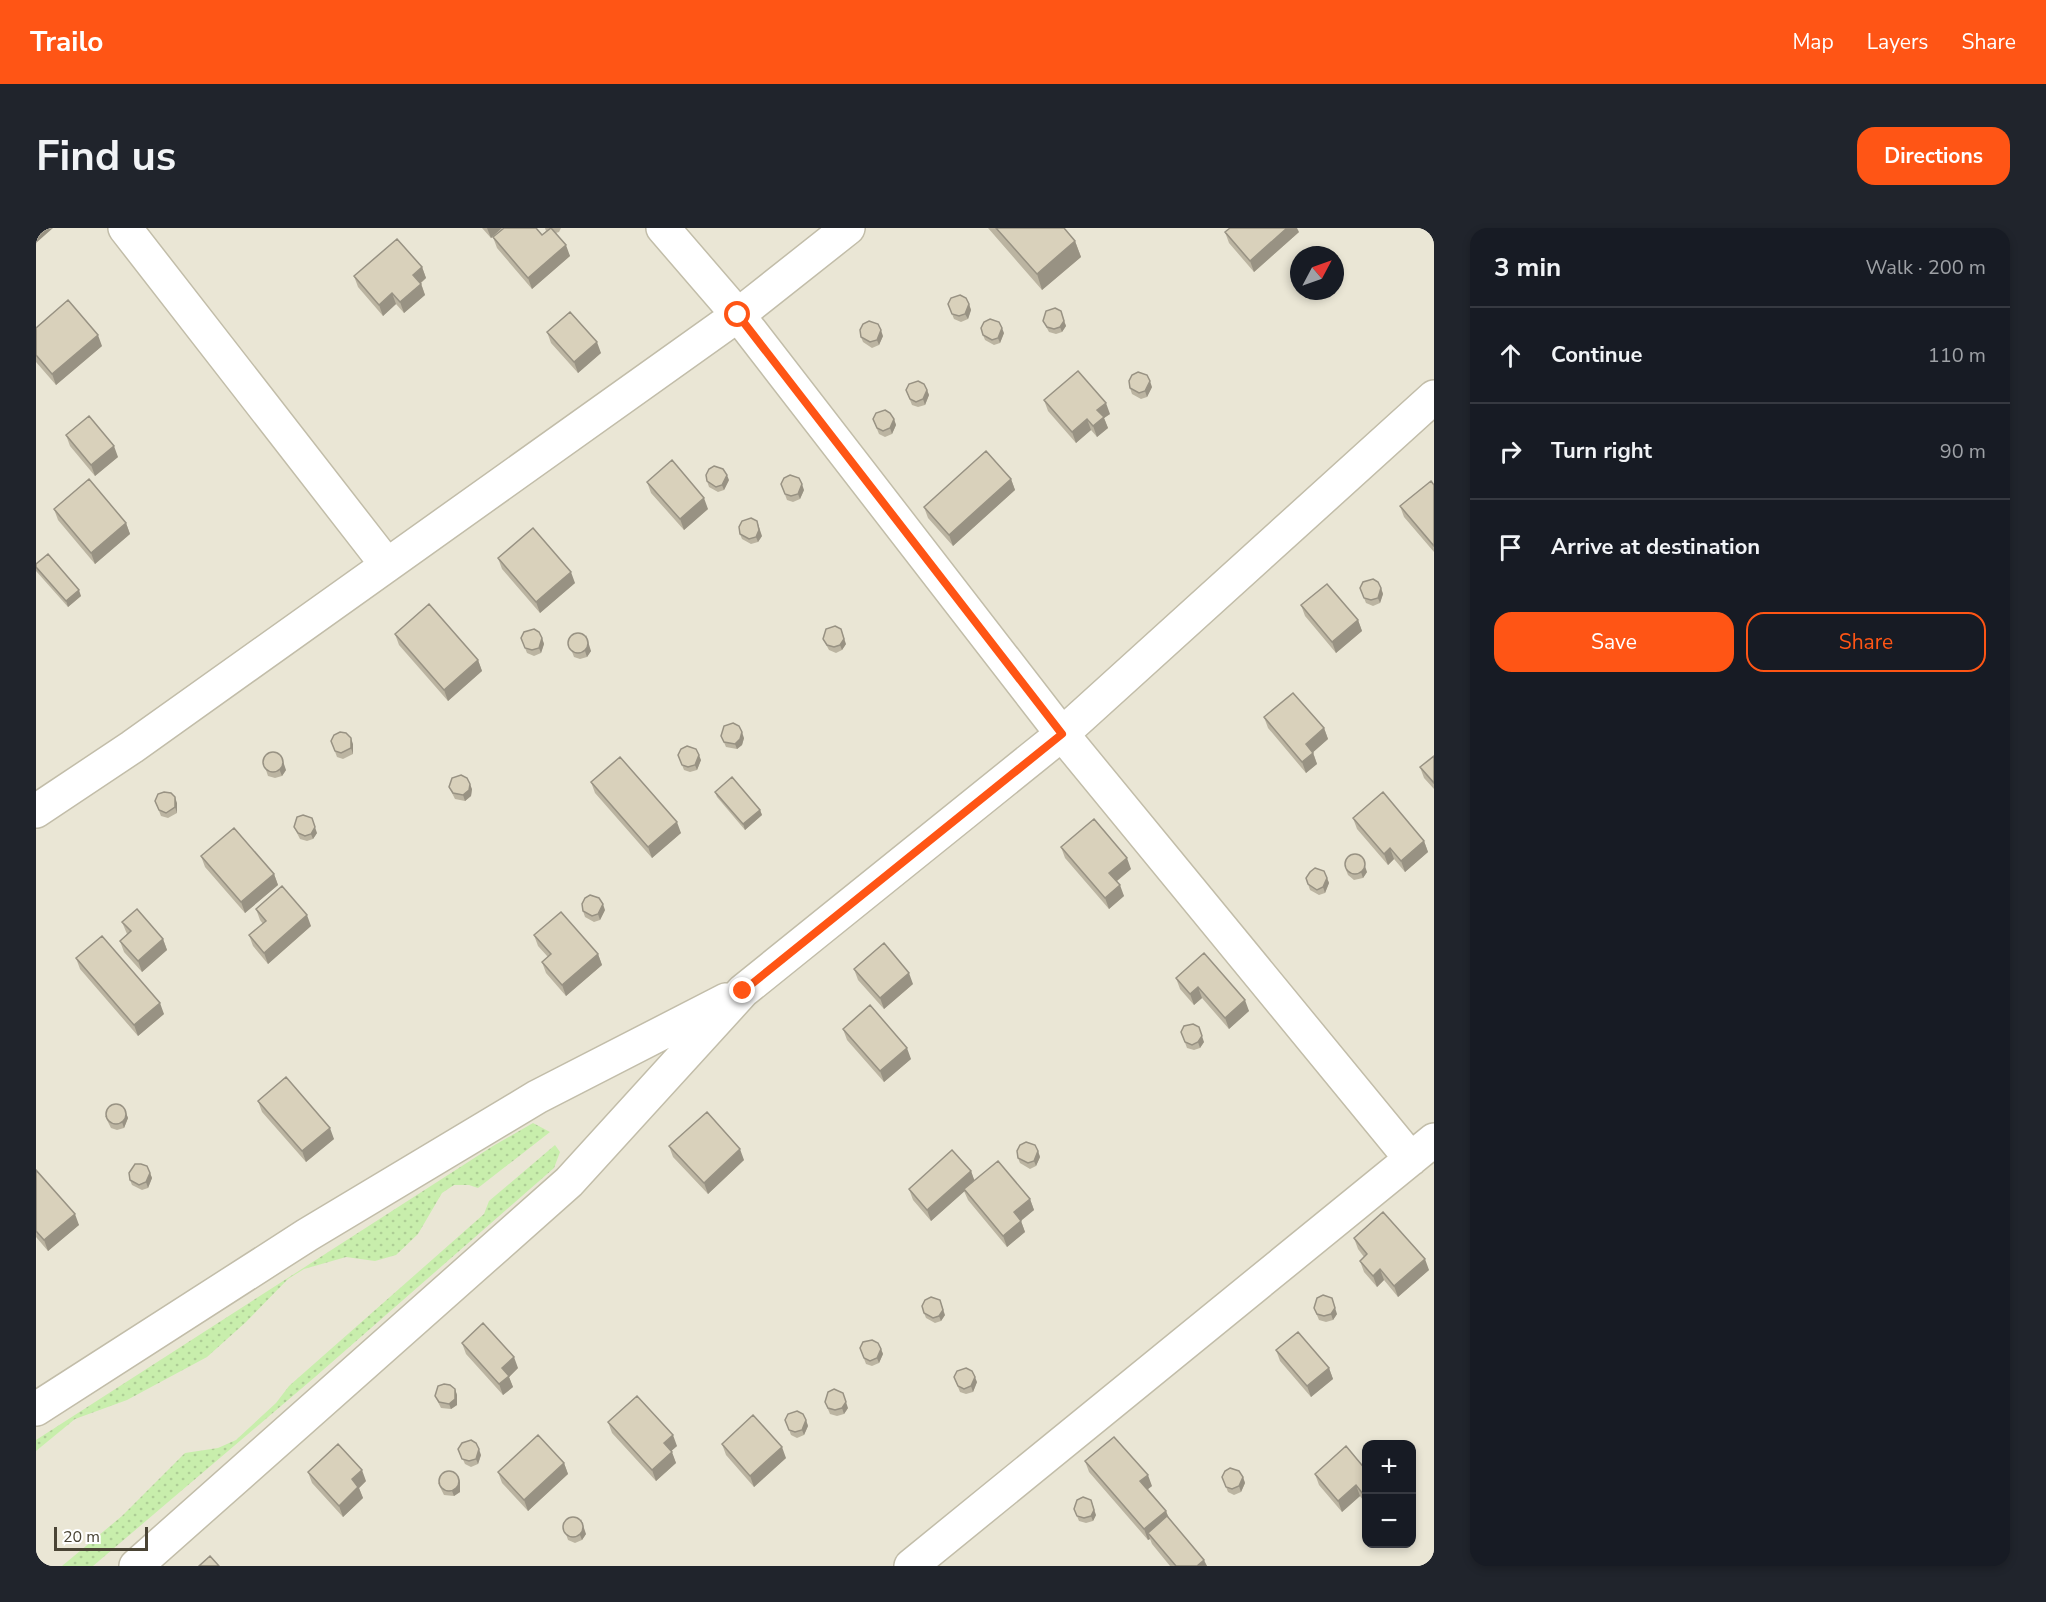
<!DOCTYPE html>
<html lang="en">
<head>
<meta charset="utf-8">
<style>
	:root { --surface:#171b24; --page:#20242c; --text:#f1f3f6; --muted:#9ea1a6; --line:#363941; --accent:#ff5515 }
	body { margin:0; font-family:"Nunito Sans",sans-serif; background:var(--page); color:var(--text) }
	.controls { position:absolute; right:18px; bottom:18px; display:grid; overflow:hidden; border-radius:12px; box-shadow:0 3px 9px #0003 }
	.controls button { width:54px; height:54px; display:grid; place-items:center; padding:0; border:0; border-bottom:2px solid var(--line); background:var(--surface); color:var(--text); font:30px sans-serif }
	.compass { position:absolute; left:1254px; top:18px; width:54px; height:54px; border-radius:50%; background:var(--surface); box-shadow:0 3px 9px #0003; rotate:49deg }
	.scale { position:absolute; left:18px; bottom:15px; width:94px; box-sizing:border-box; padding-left:6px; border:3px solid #4a4435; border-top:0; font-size:16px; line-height:21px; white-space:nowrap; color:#4a4435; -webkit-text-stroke:4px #fff; paint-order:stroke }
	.stop { position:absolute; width:18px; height:18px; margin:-14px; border:4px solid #ff5515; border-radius:50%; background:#fff }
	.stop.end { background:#ff5515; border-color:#fff; box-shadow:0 2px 6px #0008 }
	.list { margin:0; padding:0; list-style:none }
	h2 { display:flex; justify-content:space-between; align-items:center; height:78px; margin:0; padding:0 24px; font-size:26px }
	h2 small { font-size:20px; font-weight:400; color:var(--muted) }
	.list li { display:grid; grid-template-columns:39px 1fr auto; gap:18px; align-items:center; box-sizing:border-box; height:96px; padding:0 24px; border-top:2px solid var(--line) }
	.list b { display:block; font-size:22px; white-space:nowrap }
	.list em { font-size:20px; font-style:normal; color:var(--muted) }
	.actions { display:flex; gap:12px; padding:18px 24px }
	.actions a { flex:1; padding:14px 0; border:2px solid var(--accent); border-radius:18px; text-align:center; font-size:21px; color:var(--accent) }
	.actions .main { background:var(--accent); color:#fff }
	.icon { flex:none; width:33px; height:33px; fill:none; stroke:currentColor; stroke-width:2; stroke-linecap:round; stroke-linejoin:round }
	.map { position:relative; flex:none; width:1398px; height:1338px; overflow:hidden; border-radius:18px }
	header { display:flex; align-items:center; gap:36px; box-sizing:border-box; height:84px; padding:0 30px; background:var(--accent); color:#fff }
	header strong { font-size:28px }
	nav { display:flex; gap:33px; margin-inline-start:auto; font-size:21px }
	.intro { display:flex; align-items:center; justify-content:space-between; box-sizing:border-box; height:144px; padding:0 36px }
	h1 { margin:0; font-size:42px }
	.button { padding:15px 27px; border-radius:18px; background:var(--accent); color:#fff; font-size:21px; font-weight:700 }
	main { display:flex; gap:36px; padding:0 36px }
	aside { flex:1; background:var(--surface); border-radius:18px; box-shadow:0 3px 9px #0003 }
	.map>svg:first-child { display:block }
</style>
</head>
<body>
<header>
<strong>Trailo</strong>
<nav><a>Map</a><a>Layers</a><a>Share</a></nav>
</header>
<div class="intro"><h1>Find us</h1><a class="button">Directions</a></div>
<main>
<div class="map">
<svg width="1398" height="1338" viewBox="0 0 1398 1338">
	<defs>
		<pattern id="green-dots" width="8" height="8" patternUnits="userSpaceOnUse" patternTransform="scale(1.5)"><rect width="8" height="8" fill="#c8eeac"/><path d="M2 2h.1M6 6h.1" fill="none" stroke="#adcd95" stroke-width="1.8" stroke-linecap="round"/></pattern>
	</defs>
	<rect width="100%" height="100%" fill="#f6f3e7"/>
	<path fill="#eae6d5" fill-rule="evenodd" d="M0 0H1398V1338H0ZM1263 27H1299V63H1263ZM1330 1216H1376V1316H1330Z"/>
	<path fill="url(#green-dots)" d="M497 895 514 904 442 960 433 957H418L406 965 382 1006 360 1027 339 1033 310 1029 268 1041 252 1051 210 1094 171 1129 91 1172 39 1191 0 1223V1212L457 918Z
		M519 917 524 924 518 940 279 1149 57 1338H26L86 1288 149 1225 182 1220 200 1212 240 1175 253 1158 448 986 453 973Z"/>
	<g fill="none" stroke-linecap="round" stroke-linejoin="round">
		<g stroke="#c2bda9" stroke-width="36">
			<path id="minor" d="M89 0 351 337
				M627 0 702 87 1026 506 1375 931
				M0 583 96 519 702 87 812 0
				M0 1181 271 1007 501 869 690 772
				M100 1338 533 954 707 763 1026 506 1398 169
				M875 1338 1398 912"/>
		</g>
		<use href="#minor" stroke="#fff" stroke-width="33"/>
	</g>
	<path fill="#bbb4a1" d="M446 0H466L455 10Z
		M509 0H525L523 4 520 5 534 28 496 61 461 20 457 9 506 7 510 3Z
		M952 0H1028L1039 13 1045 29 1006 62Z
		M1189 4H1263L1218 44 1193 15Z
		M386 39 390 50 385 55 389 67 368 85 360 76 347 88 322 59 318 48Z
		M912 76H933L935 82 932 91 925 94 918 91Z
		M1025 83 1030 98 1026 104 1020 106 1013 104 1007 93Z
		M0 100 66 118 20 157 0 134Z
		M511 104 565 125 542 145 515 115Z
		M968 105 964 115 958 117 949 112 947 107Z
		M847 108 843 117 836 120 827 114 825 109Z
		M1116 159 1111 169 1105 171 1096 166 1094 160Z
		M870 162H891L893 167 889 177 882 179 876 177Z
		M1008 172 1074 186 1068 190 1072 200 1061 209 1055 202 1040 215 1012 183Z
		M837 191H858L860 197 856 206 849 209 843 206Z
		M30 207 82 229 59 248 34 218Z
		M975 251 979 262 917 318 892 290 888 279Z
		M693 252 688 262 682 264 673 259 671 253Z
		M611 254 672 281 648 302 615 265Z
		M745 256 768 262 764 271 757 274 751 272Z
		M1398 257V324L1368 289 1364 278Z
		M18 281 90 295 94 306 59 336 22 292Z
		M704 306 726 308 722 314 715 316 706 311Z
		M462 330 539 355 504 385 466 341Z
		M0 336 45 368 32 379 0 343Z
		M1324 360H1345L1347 366 1344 375 1337 378 1330 375Z
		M1265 377 1322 392 1326 403 1300 425 1269 388Z
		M359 406 442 432 446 443 412 473 363 417Z
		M485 410H506L508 416 505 425 498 428 491 425Z
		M787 411 810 416 806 422 800 425 793 422Z
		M532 413 555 423 551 429 544 431 538 429Z
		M1228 489 1288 500 1292 511 1277 524 1281 536 1270 545 1232 500Z
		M685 508 708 510 706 517 701 521 690 519Z
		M295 513 317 516V526L307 531 301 529Z
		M642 527 665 532 661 542 654 544 648 542Z
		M1398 528V561L1388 550 1384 539Z
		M227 533 250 542 246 548 239 550 232 548Z
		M555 554 645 605 616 630 559 565Z
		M413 559 436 561 435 568 429 573 419 571Z
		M679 564 724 582 726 587 709 602 681 569Z
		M119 573 141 575V585L132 590 125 588Z
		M1317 590 1388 613 1392 624 1369 644 1358 631 1352 637 1321 601Z
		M258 599 281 605 277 611 271 613 264 611Z
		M1025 619 1095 641 1080 654 1088 668 1073 681 1029 630Z
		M165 628 238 646 242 657 209 685 169 639Z
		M1310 642 1331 644 1327 650 1318 652 1312 647Z
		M1291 650 1293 655 1289 665 1283 667 1274 662 1272 656Z
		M220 681 275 698 232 736 217 718 213 707 227 696 224 692Z
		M569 682 564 692 558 694 549 689 547 683Z
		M86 694 127 711 131 722 106 744 88 724 84 713 91 706Z
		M498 707 562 726 566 737 530 768 510 745 506 734 512 729 502 718Z
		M1168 725 1213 783 1193 801 1166 770 1158 777 1144 761 1140 750Z
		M40 730 128 786 102 808 44 741Z
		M818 741 877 756 848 781 822 752Z
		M807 801 875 831 848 854 811 812Z
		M1145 804 1168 814 1164 820 1158 822 1151 820Z
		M222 873 298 911 270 934 226 884Z
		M90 885 92 890 88 900 81 902 75 900 69 888Z
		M633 918 708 932 672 966 637 929Z
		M1002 923 1004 929 1000 938 994 941 984 935 982 930Z
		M0 942 43 997 12 1023 0 1009Z
		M935 943 938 952 994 971 998 982 985 993 989 1004 971 1019 932 972 928 963 895 993 877 972 873 961Z
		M114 945 116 950 112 960 106 962 96 957 94 952Z
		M1318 1010 1393 1042 1362 1069 1348 1052 1341 1059 1328 1044 1324 1033 1328 1029 1322 1021Z
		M1278 1080 1301 1086 1297 1092 1290 1094 1283 1092Z
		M888 1085 909 1087 905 1093 899 1095 890 1090Z
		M426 1115 482 1140 473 1149 477 1159 467 1167 430 1126Z
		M824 1120 845 1121 847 1126 843 1135 836 1138 830 1136Z
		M1240 1122 1293 1140 1297 1151 1275 1169 1244 1133Z
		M918 1149 941 1154 937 1164 930 1166 924 1164Z
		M419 1161 421 1167V1177L415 1181 405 1180 399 1168Z
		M789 1174 812 1180 808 1186 801 1188 794 1186Z
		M749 1192H770L772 1198 768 1207 761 1210 755 1207Z
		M572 1194 641 1218 635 1223 640 1235 620 1253 576 1205Z
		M686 1216 750 1230 718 1259 690 1227Z
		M422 1221 445 1227 442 1236 435 1239 429 1236Z
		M1049 1233 1116 1258 1112 1261 1130 1283 1133 1290 1171 1338H1134L1116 1316 1114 1311 1112 1312 1053 1244Z
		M528 1235 532 1246 492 1283 466 1255 462 1244Z
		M1330 1242V1276L1324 1268 1306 1284 1283 1257 1279 1246Z
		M272 1244 330 1253 323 1260 327 1270 307 1289 276 1255Z
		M422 1248 424 1254V1264L418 1268 408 1267 402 1255Z
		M1186 1249H1207L1209 1255 1205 1264 1198 1267 1192 1264Z
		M1038 1281 1060 1287 1057 1293 1050 1295 1043 1293Z
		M527 1297 550 1306 546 1312 539 1315 532 1312Z"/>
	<path fill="#989283" d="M0 0H17L0 15Z
		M451 0H466L455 10Z
		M1251 0H1261L1263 4 1218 44 1214 33Z
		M1039 13 1045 29 1006 62 1001 46Z
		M530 17 534 28 496 61 492 50Z
		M386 39 390 50 381 58 377 47Z
		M385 56 389 67 368 85 364 74Z
		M356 65 360 76 347 88 343 77Z
		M933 76 935 82 932 91 929 86Z
		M1028 93 1030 98 1026 104 1024 99Z
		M966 100 968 105 964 115 962 110Z
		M845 102 847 108 843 117 841 112Z
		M62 107 66 118 20 157 16 146Z
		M561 114 565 125 542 145 538 134Z
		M1114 153 1116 159 1111 169 1109 163Z
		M891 162 893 167 889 177 887 171Z
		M1070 175 1074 186 1068 190 1072 200 1061 209 1057 198 1061 182Z
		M858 191 860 197 856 206 854 200Z
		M1051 191 1055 202 1040 215 1036 204Z
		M78 218 82 229 59 248 55 237Z
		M691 247 693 252 688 262 686 257Z
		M975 251 979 262 917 318 913 307Z
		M766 256 768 262 764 271 762 266Z
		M668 270 672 281 648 302 644 291Z
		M721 293 726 308 722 314 720 309Z
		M90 295 94 306 59 336 55 325Z
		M535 344 539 355 504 385 500 374Z
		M1345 360 1347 366 1344 375 1342 370Z
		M43 362 45 368 32 379 30 373Z
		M1322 392 1326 403 1300 425 1296 414Z
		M805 401 810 416 806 422 804 417Z
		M550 407 555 423 551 429 549 423Z
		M506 410 508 416 505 425 503 420Z
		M442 432 446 443 412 473 408 462Z
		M1288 500 1292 511 1274 527 1270 516Z
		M706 504 708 510 706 517 701 521 699 516Z
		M315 510 317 516V526L315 520Z
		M1277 525 1281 536 1270 545 1266 534Z
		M245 527 250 542 246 548 244 543Z
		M663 527 665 532 661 542 659 537Z
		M434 556 436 561 435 568 429 573 427 567Z
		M139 569 141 575V585L139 579Z
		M724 582 726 587 709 602 707 596Z
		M276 590 281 605 277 611 275 606Z
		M641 594 645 605 616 630 612 619Z
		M1388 613 1392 624 1369 644 1365 633Z
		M1354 620 1358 631 1352 637 1348 626Z
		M1326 629 1331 644 1327 650 1325 644Z
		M1091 630 1095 641 1077 656 1073 645Z
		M238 646 242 657 209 685 205 674Z
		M1291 650 1293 655 1289 665 1287 659Z
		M1084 657 1088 668 1073 681 1069 670Z
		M567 676 569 682 564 692 562 686Z
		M271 687 275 698 232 736 228 725Z
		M127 711 131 722 106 744 102 733Z
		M562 726 566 737 530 768 526 757Z
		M873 745 877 756 848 781 844 770Z
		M1162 759 1166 770 1158 777 1154 766Z
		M1209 772 1213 783 1193 801 1189 790Z
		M124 775 128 786 102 808 98 797Z
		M1163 799 1168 814 1164 820 1162 814Z
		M871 820 875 831 848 854 844 843Z
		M90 885 92 890 88 900 86 894Z
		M294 900 298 911 270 934 266 923Z
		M704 921 708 932 672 966 668 955Z
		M1002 923 1004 929 1000 938 998 933Z
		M935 943 939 954 895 993 891 982Z
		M114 945 116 950 112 960 110 954Z
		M994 971 998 982 982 995 978 984Z
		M39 986 43 997 12 1023 8 1012Z
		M985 993 989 1004 971 1019 967 1008Z
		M1389 1031 1393 1042 1362 1069 1358 1058Z
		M1344 1041 1348 1052 1341 1059 1337 1048Z
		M1296 1070 1301 1086 1297 1092 1295 1086Z
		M904 1072 909 1087 905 1093 903 1088Z
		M845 1121 847 1126 843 1135 841 1130Z
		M478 1129 482 1140 473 1149 477 1159 467 1167 463 1156 466 1140Z
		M1293 1140 1297 1151 1275 1169 1271 1158Z
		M939 1149 941 1154 937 1164 935 1158Z
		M419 1161 421 1167V1177L415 1181 413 1176Z
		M807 1165 812 1180 808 1186 806 1180Z
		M770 1192 772 1198 768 1207 766 1202Z
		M637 1207 641 1218 632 1226 628 1215Z
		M746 1219 750 1230 718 1259 714 1248Z
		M443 1221 445 1227 442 1236 440 1231Z
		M636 1224 640 1235 620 1253 616 1242Z
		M528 1235 532 1246 492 1283 488 1272Z
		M326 1242 330 1253 323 1260 327 1270 307 1289 303 1278 316 1251Z
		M1112 1247 1116 1258 1108 1264 1104 1253Z
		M422 1248 424 1254V1264L418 1268 416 1263Z
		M1207 1249 1209 1255 1205 1264 1203 1258Z
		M1320 1257 1324 1268 1306 1284 1302 1273Z
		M1330 1263V1275L1327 1266Z
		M1055 1272 1060 1287 1057 1293 1055 1288Z
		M1130 1283 1134 1294 1112 1305 1114 1311 1112 1312 1108 1301Z
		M545 1291 550 1306 546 1312 544 1307Z
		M1168 1332 1171 1338H1161Z"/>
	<path fill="#d9d1bb" stroke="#989283" stroke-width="1.5" d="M468 0H500L506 7 515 0 530 17 492 50 457 9Z
		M960 0H1028L1039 13 1001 46Z
		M1194 0H1251L1214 33 1189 4Z
		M361 11 386 39 377 47 385 56 364 74 356 65 343 77 318 48Z
		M924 67 930 70 933 76 929 86 923 88 916 86 912 76 915 70Z
		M32 72 62 107 16 146 0 127V100Z
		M1019 80 1025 83 1028 93 1024 99 1018 101 1011 99 1007 93 1010 83Z
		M534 84 561 114 538 134 511 104Z
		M954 91 963 94 966 100 962 110 956 112 947 107 945 100 948 94Z
		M833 93 842 96 845 102 841 112 834 114 825 109 824 102 827 96Z
		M1042 143 1070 175 1061 182 1068 189 1057 198 1051 191 1036 204 1008 172Z
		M1102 144 1111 147 1114 153 1109 163 1103 165 1094 160 1093 153 1096 147Z
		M882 153 888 156 891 162 887 171 880 174 874 171 870 162 873 156Z
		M849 182 854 185 858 191 854 200 847 203 841 200 837 191 840 185Z
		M53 188 78 218 55 237 30 207Z
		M950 223 975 251 913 307 888 279Z
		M636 232 668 270 644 291 611 254Z
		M678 238 687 241 691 247 686 257 680 259 671 253 670 247 673 241Z
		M754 247 763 250 766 256 762 266 755 268 749 266 745 256 748 250Z
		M53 251 90 295 55 325 18 281Z
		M1395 253 1398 257V318L1364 278Z
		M715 290 721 293 723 302 720 309 713 311 704 306 703 299 706 293Z
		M497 300 535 344 500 374 462 330Z
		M12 326 43 362 30 373 0 339V336Z
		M1337 351 1342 354 1345 360 1342 370 1335 372 1328 370 1324 360 1327 354Z
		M1291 356 1322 392 1296 414 1265 377Z
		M393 376 442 432 408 462 359 406Z
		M799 398 805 401 808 411 804 417 798 419 791 417 787 411 790 401Z
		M498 401 503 404 506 410 503 420 496 422 489 420 485 410 488 404Z
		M532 415a10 10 0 1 1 20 0a10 10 0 1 1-20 0Z
		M1257 465 1288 500 1270 516 1277 525 1266 534 1228 489Z
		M697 495 703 498 706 504 704 511 699 516 688 514 685 508 688 498Z
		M304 504 310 505 315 510V520L305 525 299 523 295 513 298 507Z
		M651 518 660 521 663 527 659 537 652 539 646 537 642 527 645 521Z
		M227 534a10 10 0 1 1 20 0a10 10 0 1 1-20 0Z
		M1398 528V555L1384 539Z
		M584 529 641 594 612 619 555 554Z
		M425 547 431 550 434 556 433 562 427 567 417 565 413 559 416 550Z
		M696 549 724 582 707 596 679 564Z
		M128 564 135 565 139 569V579L130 585 123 582 119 573 122 566Z
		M1347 564 1388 613 1365 633 1354 620 1348 626 1317 590Z
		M267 587 276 590 279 599 275 606 269 608 262 605 258 599 261 589Z
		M1058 591 1091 630 1073 645 1084 657 1069 670 1025 619Z
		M198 600 238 646 205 674 165 628Z
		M1309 636a10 10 0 1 1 20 0a10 10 0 1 1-20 0Z
		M1279 640 1288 643 1291 650 1287 659 1281 662 1272 656 1270 650 1274 644Z
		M246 658 271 687 228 725 213 707 230 693 220 681Z
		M554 667 563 670 567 676 562 686 556 688 547 683 546 676 549 670Z
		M101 681 127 711 102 733 84 713 95 703 86 694Z
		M525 684 562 726 526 757 506 734 515 726 498 707Z
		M66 708 124 775 98 797 40 730Z
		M848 715 873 745 844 770 818 741Z
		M1168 725 1209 772 1189 790 1162 759 1154 766 1140 750Z
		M834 777 871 820 844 843 807 801Z
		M1157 796 1163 799 1166 808 1162 814 1156 817 1149 814 1145 804 1148 798Z
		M250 849 294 900 266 923 222 873Z
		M70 886a10 10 0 1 1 20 0a10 10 0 1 1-20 0Z
		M671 884 704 921 668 955 633 918Z
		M990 914 999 917 1002 923 998 933 992 935 982 930 981 923 984 917Z
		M916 922 935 943 891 982 873 961Z
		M962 933 994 971 978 984 985 993 967 1008 928 961Z
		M99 936H105L111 938 114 945 110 954 103 957 94 952 93 945Z
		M0 942 39 986 8 1012 0 1003Z
		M1347 984 1389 1031 1358 1058 1344 1041 1337 1048 1324 1033 1331 1026 1318 1010Z
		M1287 1067 1296 1070 1299 1080 1295 1086 1288 1088 1281 1086 1278 1080 1281 1070Z
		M895 1069 904 1072 907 1082 903 1088 897 1090 888 1085 886 1078 889 1072Z
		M447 1095 478 1129 466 1140 473 1148 463 1156 426 1115Z
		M1262 1104 1293 1140 1271 1158 1240 1122Z
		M836 1112 842 1115 845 1121 841 1130 834 1133 828 1130 824 1120 827 1114Z
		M930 1140 936 1143 939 1149 935 1158 928 1161 922 1158 918 1149 921 1143Z
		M408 1156 414 1157 419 1161V1171L413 1176 403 1174 399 1168 402 1158Z
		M798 1161 807 1165 810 1174 806 1180 799 1182 792 1180 789 1174 792 1164Z
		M601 1168 637 1207 628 1215 636 1224 616 1242 572 1194Z
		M761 1183 767 1186 770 1192 766 1202 759 1204 753 1202 749 1192 752 1186Z
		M717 1187 746 1219 714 1248 686 1216Z
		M502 1207 528 1235 488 1272 462 1244Z
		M1078 1209 1112 1247 1104 1253 1130 1283 1108 1301 1049 1233Z
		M435 1212 440 1215 443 1221 440 1231 433 1233 426 1231 422 1221 426 1215Z
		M302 1216 326 1242 316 1251 322 1259 303 1278 272 1244Z
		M1310 1218 1330 1242V1263L1327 1266 1320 1257 1302 1273 1279 1246Z
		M1194 1240 1203 1243 1207 1249 1203 1258 1196 1261 1190 1259 1186 1249 1189 1243Z
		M403 1253a10 10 0 1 1 20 0a10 10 0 1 1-20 0Z
		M1047 1269 1055 1272 1058 1282 1055 1288 1048 1290 1041 1288 1038 1281 1041 1272Z
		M1131 1288 1168 1332 1161 1338H1140L1112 1305Z
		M527 1299a10 10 0 1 1 20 0a10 10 0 1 1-20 0Z
		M174 1328 183 1338H163Z"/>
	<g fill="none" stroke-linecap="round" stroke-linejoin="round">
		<path stroke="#ff5515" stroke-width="8" d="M702 87 1026 506 707 763"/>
	</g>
</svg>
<div class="controls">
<button>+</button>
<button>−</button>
</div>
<svg class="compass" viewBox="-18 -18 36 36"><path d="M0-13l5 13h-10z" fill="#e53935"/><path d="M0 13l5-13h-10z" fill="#9ea1a6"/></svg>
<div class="scale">20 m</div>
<div class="stop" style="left:702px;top:87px"></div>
<div class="stop end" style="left:707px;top:763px"></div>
</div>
<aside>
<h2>3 min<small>Walk · 200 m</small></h2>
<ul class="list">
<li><svg class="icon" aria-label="ahead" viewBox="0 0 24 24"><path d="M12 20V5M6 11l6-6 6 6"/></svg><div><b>Continue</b></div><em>110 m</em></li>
<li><svg class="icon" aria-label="right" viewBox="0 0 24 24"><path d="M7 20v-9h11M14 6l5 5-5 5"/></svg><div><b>Turn right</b></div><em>90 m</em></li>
<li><svg class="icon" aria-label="arrive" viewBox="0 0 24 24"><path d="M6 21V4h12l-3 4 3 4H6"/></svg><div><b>Arrive at destination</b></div></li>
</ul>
<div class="actions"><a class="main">Save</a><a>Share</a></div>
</aside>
</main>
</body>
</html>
